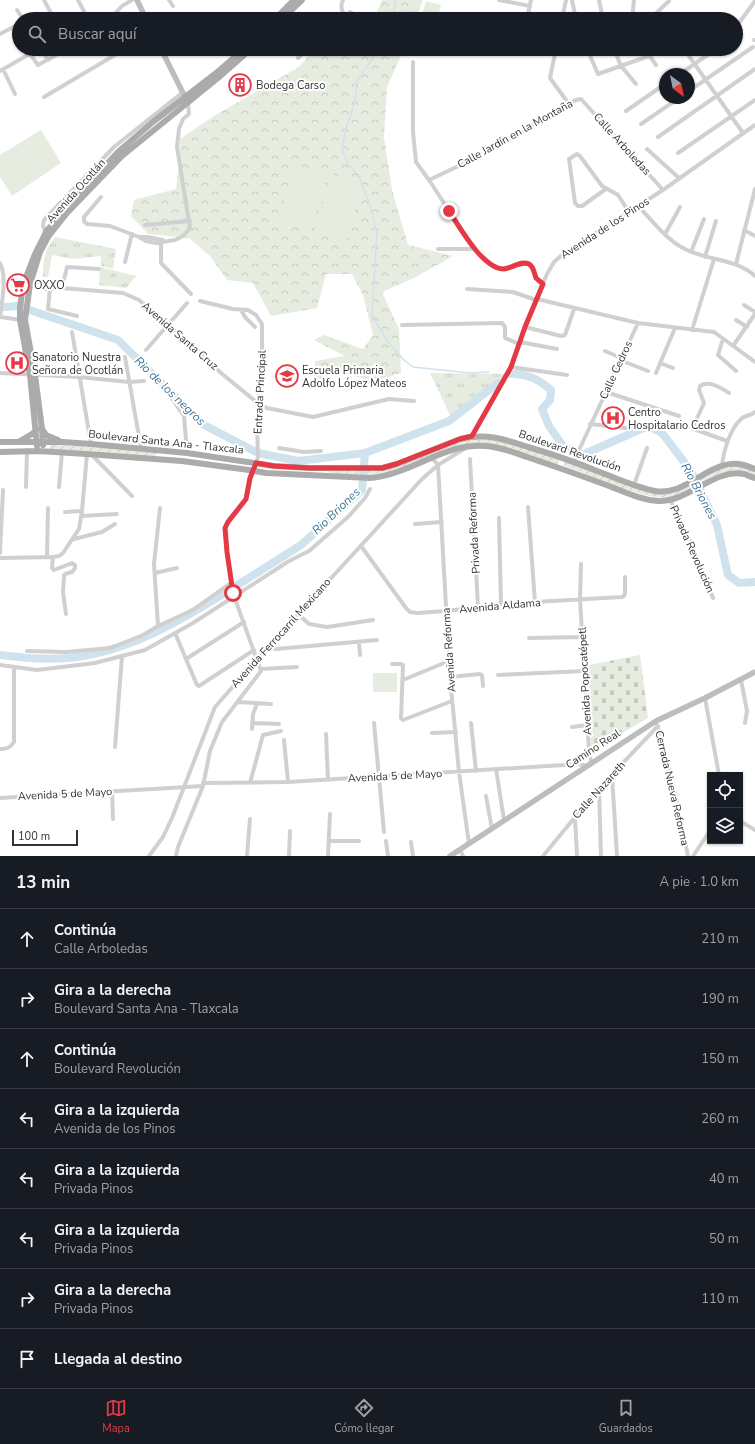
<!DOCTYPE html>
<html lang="es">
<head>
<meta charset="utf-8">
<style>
	:root { --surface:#171b24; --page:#242831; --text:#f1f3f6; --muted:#9ea1a6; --line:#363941; --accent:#e63946 }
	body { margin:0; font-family:"Nunito Sans",sans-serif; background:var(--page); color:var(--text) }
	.controls { position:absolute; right:12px; bottom:12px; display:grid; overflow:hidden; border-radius:0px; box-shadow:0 1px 3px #0004 }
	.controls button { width:36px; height:36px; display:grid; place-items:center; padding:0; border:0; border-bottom:1px solid var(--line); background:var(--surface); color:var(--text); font:20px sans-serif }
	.compass { position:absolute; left:659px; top:68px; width:36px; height:36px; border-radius:50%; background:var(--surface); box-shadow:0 1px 3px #0004; rotate:147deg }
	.scale { position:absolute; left:12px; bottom:10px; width:66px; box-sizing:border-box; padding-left:4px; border:2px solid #333; border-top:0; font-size:11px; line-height:14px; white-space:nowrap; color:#333; -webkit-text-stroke:3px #fff; paint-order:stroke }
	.stop { position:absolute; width:12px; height:12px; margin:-9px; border:3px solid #e63946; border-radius:50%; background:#fff }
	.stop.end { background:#e63946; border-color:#fff; box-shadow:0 1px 4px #0008 }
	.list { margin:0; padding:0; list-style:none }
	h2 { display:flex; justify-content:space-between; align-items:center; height:52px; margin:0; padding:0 16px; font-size:17px }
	h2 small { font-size:13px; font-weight:400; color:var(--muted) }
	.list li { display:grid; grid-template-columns:26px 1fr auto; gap:12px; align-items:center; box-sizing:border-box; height:60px; padding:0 16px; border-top:1px solid var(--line) }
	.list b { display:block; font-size:15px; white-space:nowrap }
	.list p { margin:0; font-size:13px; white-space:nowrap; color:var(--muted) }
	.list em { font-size:13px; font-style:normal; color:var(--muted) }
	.icon { flex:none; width:22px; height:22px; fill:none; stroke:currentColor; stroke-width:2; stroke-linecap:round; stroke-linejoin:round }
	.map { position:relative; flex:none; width:755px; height:856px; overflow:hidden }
	.search { position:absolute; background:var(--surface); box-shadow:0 1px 3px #0004; left:12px; right:12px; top:12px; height:44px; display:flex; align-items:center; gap:10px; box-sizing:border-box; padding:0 14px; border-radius:22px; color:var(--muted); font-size:15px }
	.sheet { height:532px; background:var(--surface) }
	nav { display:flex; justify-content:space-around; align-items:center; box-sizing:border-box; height:56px; border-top:1px solid var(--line); background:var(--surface); font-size:11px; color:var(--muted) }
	nav a { display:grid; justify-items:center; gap:2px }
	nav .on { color:var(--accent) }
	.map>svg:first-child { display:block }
</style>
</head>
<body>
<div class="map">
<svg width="755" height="856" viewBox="0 0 755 856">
	<defs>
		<pattern id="grass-tufts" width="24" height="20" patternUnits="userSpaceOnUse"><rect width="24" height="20" fill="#e6ecdf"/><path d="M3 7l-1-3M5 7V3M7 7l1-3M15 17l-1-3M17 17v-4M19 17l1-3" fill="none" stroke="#c6cbc0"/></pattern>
		<pattern id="forest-crowns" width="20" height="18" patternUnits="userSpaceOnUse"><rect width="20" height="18" fill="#e6ecdf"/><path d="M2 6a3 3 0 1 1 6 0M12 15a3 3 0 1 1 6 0" fill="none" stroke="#c6cbc0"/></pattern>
		<pattern id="cemetery-stones" width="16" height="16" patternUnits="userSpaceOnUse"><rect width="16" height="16" fill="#e6ecdf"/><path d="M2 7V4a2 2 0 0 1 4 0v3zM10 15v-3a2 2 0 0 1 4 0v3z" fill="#c6cbc0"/></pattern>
		<pattern id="garden-furrows" width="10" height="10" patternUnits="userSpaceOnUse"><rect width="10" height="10" fill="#e6ecdf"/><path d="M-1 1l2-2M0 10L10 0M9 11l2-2" fill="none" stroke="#c6cbc0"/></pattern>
	</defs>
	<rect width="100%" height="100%" fill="#fff"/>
	<path fill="url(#grass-tufts)" d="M55 237 116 249 113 269 101 266V256L73 259 52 255 48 277H43C43 261 44 250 55 237Z
		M100 267 136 276 126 288 99 285Z
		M430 373 506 374 504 377 451 417Z"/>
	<path fill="url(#forest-crowns)" d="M382 0H423L416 19H374Z
		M314 49H404L387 87 384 137 392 190 408 245 453 256 414 278 382 292 399 329 401 373 373 381 334 371 314 383 315 361 345 356 314 340 324 335 363 349 373 335 363 295 352 274H326L317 308 271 316 253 283 227 280 210 256 189 238 148 234 131 216 134 200 176 189 179 163 180 139 217 114 299 67Z"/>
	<path fill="url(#cemetery-stones)" d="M640 655 648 718 593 750 591 749 589 665Z"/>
	<path fill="url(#garden-furrows)" d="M473 439 501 441 560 458 557 465 499 446 472 445 385 475 329 476V468L376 469 446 446Z
		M50 444 63 445 158 452 153 457 91 451 49 450Z
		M565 460 665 492C685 484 722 464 743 467 747 468 751 470 755 471V476C744 474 733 470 722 473 703 478 688 493 668 497 647 501 586 474 563 465Z"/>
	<path fill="#e6ecdf" d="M426 1 441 5 437 19H421Z
		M41 130 61 163 12 196 0 177V155Z
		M294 166 329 172 311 228 278 221Z
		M331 173 360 190 346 241 314 234Z
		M373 673H397V692H373Z"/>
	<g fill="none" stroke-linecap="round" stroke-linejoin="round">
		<path stroke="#cfe2ee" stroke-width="1.5" d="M392 19 396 0
			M379 49 357 81 355 102 346 128 342 150 348 164 359 176 371 209 377 232 372 316 388 342 404 360 413 367 470 373 489 372"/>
		<path stroke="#cfe2ee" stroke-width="8" d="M4 307 18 306 118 340 204 425 258 453 298 461 365 453
			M511 374C526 373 540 380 551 390L550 400 542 409 549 426 563 446 582 455 648 426 662 433 691 471 717 525 728 575 739 583 755 582
			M236 586 301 545 362 490 365 453 449 421 498 383
			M0 655C22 658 44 660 67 658 126 653 178 622 228 591"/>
		<path stroke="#d0d0d0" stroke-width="4" d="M44 0 54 19
			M78 0 88 19
			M169 0 173 6
			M343 0C339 9 343 13 349 19
			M499 0 530 6
			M572 0 576 19
			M599 0 603 19
			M17 10 23 19
			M346 16 350 12 361 19
			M110 19 122 6 132 0
			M337 19 343 14
			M527 19 531 0
			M562 19 566 0
			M632 19 634 0
			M650 19 669 1
			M690 19 695 15
			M736 27 755 1
			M0 34 19 24
			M736 36V35
			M754 40H755
			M41 49 48 60
			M556 49 550 78 569 104
			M587 49 598 74 649 56 656 49
			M614 49 621 66 636 84
			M645 49 656 65
			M30 54 38 65 67 49
			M689 56 743 133
			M298 58 307 49
			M413 62V132L416 162 429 180 474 249 494 267 502 269 522 263H528L532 267 537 279 543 284
			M3 69 15 94
			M0 71 38 49
			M680 74 716 49
			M689 91 753 47
			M44 97 125 49
			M626 111 665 84
			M641 124 679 98
			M658 137 755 69
			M647 149 679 178
			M678 153 755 100
			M429 180 484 154 576 100 581 99 663 190
			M606 189 582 206H578L575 203 569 159 577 154 580 156 602 186 618 195 629 212
			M101 197 84 217V221L87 224 110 226 139 237 146 241 156 243 175 240 183 236 190 228 177 147 179 129 183 119 189 114 188 102
			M638 206C652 220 666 239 683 248 706 261 736 258 755 276
			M145 225 190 221
			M744 230 755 236
			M46 232 43 226 44 220 114 147 183 92
			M665 234 680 207
			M140 237H147L163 240
			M161 240V263L191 294
			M438 249H474
			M691 252 704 219
			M705 257 716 221
			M125 262 132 234
			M0 263C7 276 2 302 0 317
			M736 264 755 189
			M50 288 48 309 77 316
			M62 288 67 267 99 269
			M42 289 62 288 123 293 139 300 197 350 221 373 259 404 267 408 313 417 389 399 414 401
			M467 289 513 292 536 300
			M537 299 638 323 714 332 755 362
			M744 305 755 312
			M241 310 245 317 255 327
			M0 317 21 320
			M736 320 747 327
			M402 325 502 323 505 327V338L519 344
			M525 327 561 336 565 335 574 309
			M692 330 714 259
			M72 332 91 444
			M724 339 722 342 718 355 736 371
			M520 342 557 349
			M733 346 755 314
			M146 350 187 303
			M605 351 621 358
			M125 357 141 448
			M620 360 648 371
			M660 363 673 368
			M511 367 567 375
			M0 373 79 377 129 382 144 381
			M656 373 675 328
			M606 392 679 416
			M171 397 184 416 187 453
			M590 424 626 428
			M472 436 511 367 525 327 547 274 554 262 563 254 663 190 755 125
			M727 441 694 429 693 427 704 403 699 390 700 386C709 380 721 388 729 393
			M279 448 304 452 321 451
			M91 454 132 496
			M432 458 438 465 450 677 459 772 469 844
			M470 459 478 607
			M574 461 638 323
			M722 467C723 452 730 429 741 419 745 415 751 416 755 412
			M634 485 647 448
			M26 487 27 451
			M59 487 62 452
			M670 500C687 531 701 565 713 598
			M528 507 535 602
			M65 512 82 511
			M81 516 117 514
			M499 518 501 604
			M415 524 442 522
			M74 539 102 532 115 524
			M361 546 406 608 410 612 417 613 446 611 501 604 622 597 624 596 625 593V577
			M0 553 3 490
			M47 557 48 508
			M53 557 52 568 54 570 72 563 75 565V568L72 572 65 574 64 576 63 592 66 614
			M0 558 53 557 59 556 63 553 79 529 82 511 87 454
			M581 564 580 599 589 751 591 762
			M155 573 177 568
			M298 614 309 624 327 627 373 620
			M158 626 154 564 160 508
			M175 633 197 685 199 686 254 650
			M529 638 583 637
			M359 642 360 655
			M268 647 276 649 377 640
			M27 651 66 652 111 648 143 635 158 626 193 610 231 583
			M186 659 244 622
			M392 664H401L403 665 401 718 403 720 452 701
			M0 665 37 670 95 663 145 650 193 623 289 561 309 551 348 517 365 498 370 489
			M261 669 297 667
			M498 675 584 671
			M450 677 480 674 482 675 483 686
			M403 680 449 661
			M741 680 747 711 745 723
			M705 698 719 775
			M238 702 271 704
			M252 723 279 724
			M374 723 384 832
			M471 723 476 771
			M657 725 674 788 688 856
			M572 727 588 725
			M252 729 253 714 257 704
			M432 733 456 732
			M326 734 328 779
			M284 740 288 782
			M115 747 122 656
			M0 749C7 749 10 748 14 742V667
			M496 769 504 820
			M612 775 617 856
			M203 783 288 782 580 764 586 766
			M250 783 263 735 281 731
			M599 788 601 856
			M112 791 113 819
			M486 796 492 829
			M0 798 203 786
			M575 817 577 856
			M740 821 755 830
			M329 841H359
			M386 841 388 856
			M411 842 413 856
			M460 850 463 856
			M149 856 163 837 172 818 215 707 257 659 422 479 438 465 464 449
			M176 856 178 847 203 786 210 751 222 722 261 671 233 593 227 551 225 528 227 522 246 499 251 478 258 457 257 424 262 353V324L256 315 248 310 233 309 200 301
			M247 856 250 819
			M289 856 290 831
			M328 856 330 814
			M543 856 599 788 658 726
			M693 856 710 831"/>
		<path stroke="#bdbdbd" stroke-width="5.5" d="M137 0 146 19
			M161 49 187 101
			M450 856 656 721 705 698 755 672"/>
		<path stroke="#ababab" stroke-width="6" d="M275 19 294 0
			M282 19 302 0
			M42 429 46 435 58 440
			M20 441 32 434 37 429
			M0 442H63L91 444 187 453 274 466 310 468H382L397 464 460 439C486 433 504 439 528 447 552 454 575 462 597 471 616 478 635 487 655 491 683 496 704 467 731 464 740 463 747 466 755 469
			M43 445 42 429 35 375 25 320 30 284 40 252 48 237 67 213 122 156 218 78 251 49
			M37 446 30 375 20 320V308L23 285 35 254 46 232 64 210 118 152 154 121 215 74 244 49
			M0 452 38 451 87 454 182 461 249 470 266 473 370 478C410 475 445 442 486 446 500 447 513 452 527 457 554 466 582 476 609 486 625 492 641 500 658 501 689 502 714 468 744 474 747 475 751 477 755 478"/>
	</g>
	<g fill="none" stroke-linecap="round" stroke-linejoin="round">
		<path stroke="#e63946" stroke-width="5" d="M233 593 227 552 225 528 228 522 246 499 250 478 256 463 274 466 310 468H382L396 464 460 439 472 436 511 367 525 327 543 284C541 282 538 280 536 278 534 273 534 267 529 264 521 260 511 269 503 269 482 268 459 226 449 211"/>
	</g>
	<defs>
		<g id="building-ring" transform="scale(1.15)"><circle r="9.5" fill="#fff" stroke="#e63946" stroke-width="1.5"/><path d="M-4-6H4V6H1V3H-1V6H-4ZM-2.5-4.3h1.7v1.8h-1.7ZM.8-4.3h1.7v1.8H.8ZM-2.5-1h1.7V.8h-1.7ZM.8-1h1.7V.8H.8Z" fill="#e63946"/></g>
		<g id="supermarket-ring" transform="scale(1.15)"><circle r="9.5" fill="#fff" stroke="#e63946" stroke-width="1.5"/><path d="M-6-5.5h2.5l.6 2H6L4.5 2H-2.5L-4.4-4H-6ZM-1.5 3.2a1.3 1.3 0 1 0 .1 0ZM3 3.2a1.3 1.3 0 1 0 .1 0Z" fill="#e63946"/></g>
		<g id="hospital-ring" transform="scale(1.15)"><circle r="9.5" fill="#fff" stroke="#e63946" stroke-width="1.5"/><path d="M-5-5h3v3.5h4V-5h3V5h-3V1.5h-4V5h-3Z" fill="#e63946"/></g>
		<g id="school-ring" transform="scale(1.15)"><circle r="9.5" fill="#fff" stroke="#e63946" stroke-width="1.5"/><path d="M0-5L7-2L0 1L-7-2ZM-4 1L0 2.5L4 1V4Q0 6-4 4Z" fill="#e63946"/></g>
	</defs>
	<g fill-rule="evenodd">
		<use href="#building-ring" x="240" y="85"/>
		<use href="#supermarket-ring" x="18" y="285"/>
		<use href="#hospital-ring" x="17" y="363"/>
		<use href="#school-ring" x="287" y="376"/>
		<use href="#hospital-ring" x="613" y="418"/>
	</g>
	<g text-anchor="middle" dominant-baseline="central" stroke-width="4" stroke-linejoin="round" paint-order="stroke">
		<g font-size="11" fill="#333" stroke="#fff" text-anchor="start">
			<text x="256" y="85">Bodega Carso</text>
			<text x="34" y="285">OXXO</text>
			<text x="32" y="357">Sanatorio Nuestra<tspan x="32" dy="13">Señora de Ocotlán</tspan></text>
			<text x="302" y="370">Escuela Primaria<tspan x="302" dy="13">Adolfo López Mateos</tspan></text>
			<text x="628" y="412">Centro<tspan x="628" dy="13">Hospitalario Cedros</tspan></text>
		</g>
		<g font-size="11" fill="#333" stroke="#fff">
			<text transform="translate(515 134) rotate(-29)">Calle Jardín en la Montaña</text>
			<text transform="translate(622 144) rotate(48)">Calle Arboledas</text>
			<text transform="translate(76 191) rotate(-48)">Avenida Ocotlán</text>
			<text transform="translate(605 228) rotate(-33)">Avenida de los Pinos</text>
			<text transform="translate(180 336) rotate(41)">Avenida Santa Cruz</text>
			<text transform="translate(616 370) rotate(-65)">Calle Cedros</text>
			<text transform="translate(260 392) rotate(-87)">Entrada Principal</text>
			<text transform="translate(166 442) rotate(6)">Boulevard Santa Ana - Tlaxcala</text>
			<text transform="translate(570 451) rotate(19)">Boulevard Revolución</text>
			<text transform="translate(474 533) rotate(-93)">Privada Reforma</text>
			<text transform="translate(692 549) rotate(66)">Privada Revolución</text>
			<text transform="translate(500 606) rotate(-5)">Avenida Aldama</text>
			<text transform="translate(281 633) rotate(-48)">Avenida Ferrocarril Mexicano</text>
			<text transform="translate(449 650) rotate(-94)">Avenida Reforma</text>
			<text transform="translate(585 681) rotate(-93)">Avenida Popocatépetl</text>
			<text transform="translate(593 749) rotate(-33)">Camino Real</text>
			<text transform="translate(395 776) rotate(-3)">Avenida 5 de Mayo</text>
			<text transform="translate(672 788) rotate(77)">Cerrada Nueva Reforma</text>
			<text transform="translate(599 790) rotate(-48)">Calle Nazareth</text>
			<text transform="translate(65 794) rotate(-3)">Avenida 5 de Mayo</text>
		</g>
		<g font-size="12" font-style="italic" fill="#3f7597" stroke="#fff">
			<text transform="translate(170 391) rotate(44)">Rio de los negros</text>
			<text transform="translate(699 491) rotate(62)">Rio Briones</text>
			<text transform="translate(336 511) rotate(-44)">Rio Briones</text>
		</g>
	</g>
</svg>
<div class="controls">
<button><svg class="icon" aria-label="locate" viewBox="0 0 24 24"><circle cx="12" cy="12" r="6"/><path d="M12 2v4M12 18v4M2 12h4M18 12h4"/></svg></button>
<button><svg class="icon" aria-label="layers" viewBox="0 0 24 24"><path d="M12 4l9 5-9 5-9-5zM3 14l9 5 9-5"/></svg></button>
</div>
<svg class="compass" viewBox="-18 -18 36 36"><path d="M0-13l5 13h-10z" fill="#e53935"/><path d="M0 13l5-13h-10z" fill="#9ea1a6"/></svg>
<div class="scale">100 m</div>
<div class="stop" style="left:233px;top:593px"></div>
<div class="stop end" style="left:449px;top:211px"></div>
<div class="search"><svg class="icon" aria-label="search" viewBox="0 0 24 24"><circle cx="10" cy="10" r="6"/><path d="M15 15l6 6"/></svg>Buscar aquí</div>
</div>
<section class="sheet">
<h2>13 min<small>A pie · 1.0 km</small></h2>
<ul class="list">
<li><svg class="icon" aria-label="ahead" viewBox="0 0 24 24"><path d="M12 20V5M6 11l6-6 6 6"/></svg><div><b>Continúa</b><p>Calle Arboledas</p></div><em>210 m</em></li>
<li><svg class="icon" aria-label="right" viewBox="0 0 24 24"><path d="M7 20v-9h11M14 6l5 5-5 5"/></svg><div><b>Gira a la derecha</b><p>Boulevard Santa Ana - Tlaxcala</p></div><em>190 m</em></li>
<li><svg class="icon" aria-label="ahead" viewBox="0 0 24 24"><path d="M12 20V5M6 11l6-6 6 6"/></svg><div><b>Continúa</b><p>Boulevard Revolución</p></div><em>150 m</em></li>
<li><svg class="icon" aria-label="left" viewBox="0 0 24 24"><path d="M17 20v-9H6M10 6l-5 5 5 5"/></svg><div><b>Gira a la izquierda</b><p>Avenida de los Pinos</p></div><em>260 m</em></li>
<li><svg class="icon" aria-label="left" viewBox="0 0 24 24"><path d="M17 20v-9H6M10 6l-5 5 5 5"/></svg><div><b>Gira a la izquierda</b><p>Privada Pinos</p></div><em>40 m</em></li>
<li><svg class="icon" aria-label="left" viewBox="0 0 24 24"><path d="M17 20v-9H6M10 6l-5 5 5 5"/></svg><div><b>Gira a la izquierda</b><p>Privada Pinos</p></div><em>50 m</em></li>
<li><svg class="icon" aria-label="right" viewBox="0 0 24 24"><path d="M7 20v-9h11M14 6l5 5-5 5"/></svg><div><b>Gira a la derecha</b><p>Privada Pinos</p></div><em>110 m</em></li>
<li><svg class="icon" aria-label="arrive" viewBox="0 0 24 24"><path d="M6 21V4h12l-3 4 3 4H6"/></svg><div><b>Llegada al destino</b></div></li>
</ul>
</section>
<nav>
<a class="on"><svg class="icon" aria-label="map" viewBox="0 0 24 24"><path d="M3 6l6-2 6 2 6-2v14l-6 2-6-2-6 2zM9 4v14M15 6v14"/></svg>Mapa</a>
<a><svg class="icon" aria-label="directions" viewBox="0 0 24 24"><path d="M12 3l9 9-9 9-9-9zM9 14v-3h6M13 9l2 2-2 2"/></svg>Cómo llegar</a>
<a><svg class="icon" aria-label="saved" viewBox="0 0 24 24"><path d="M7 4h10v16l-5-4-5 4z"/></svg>Guardados</a>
</nav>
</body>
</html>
